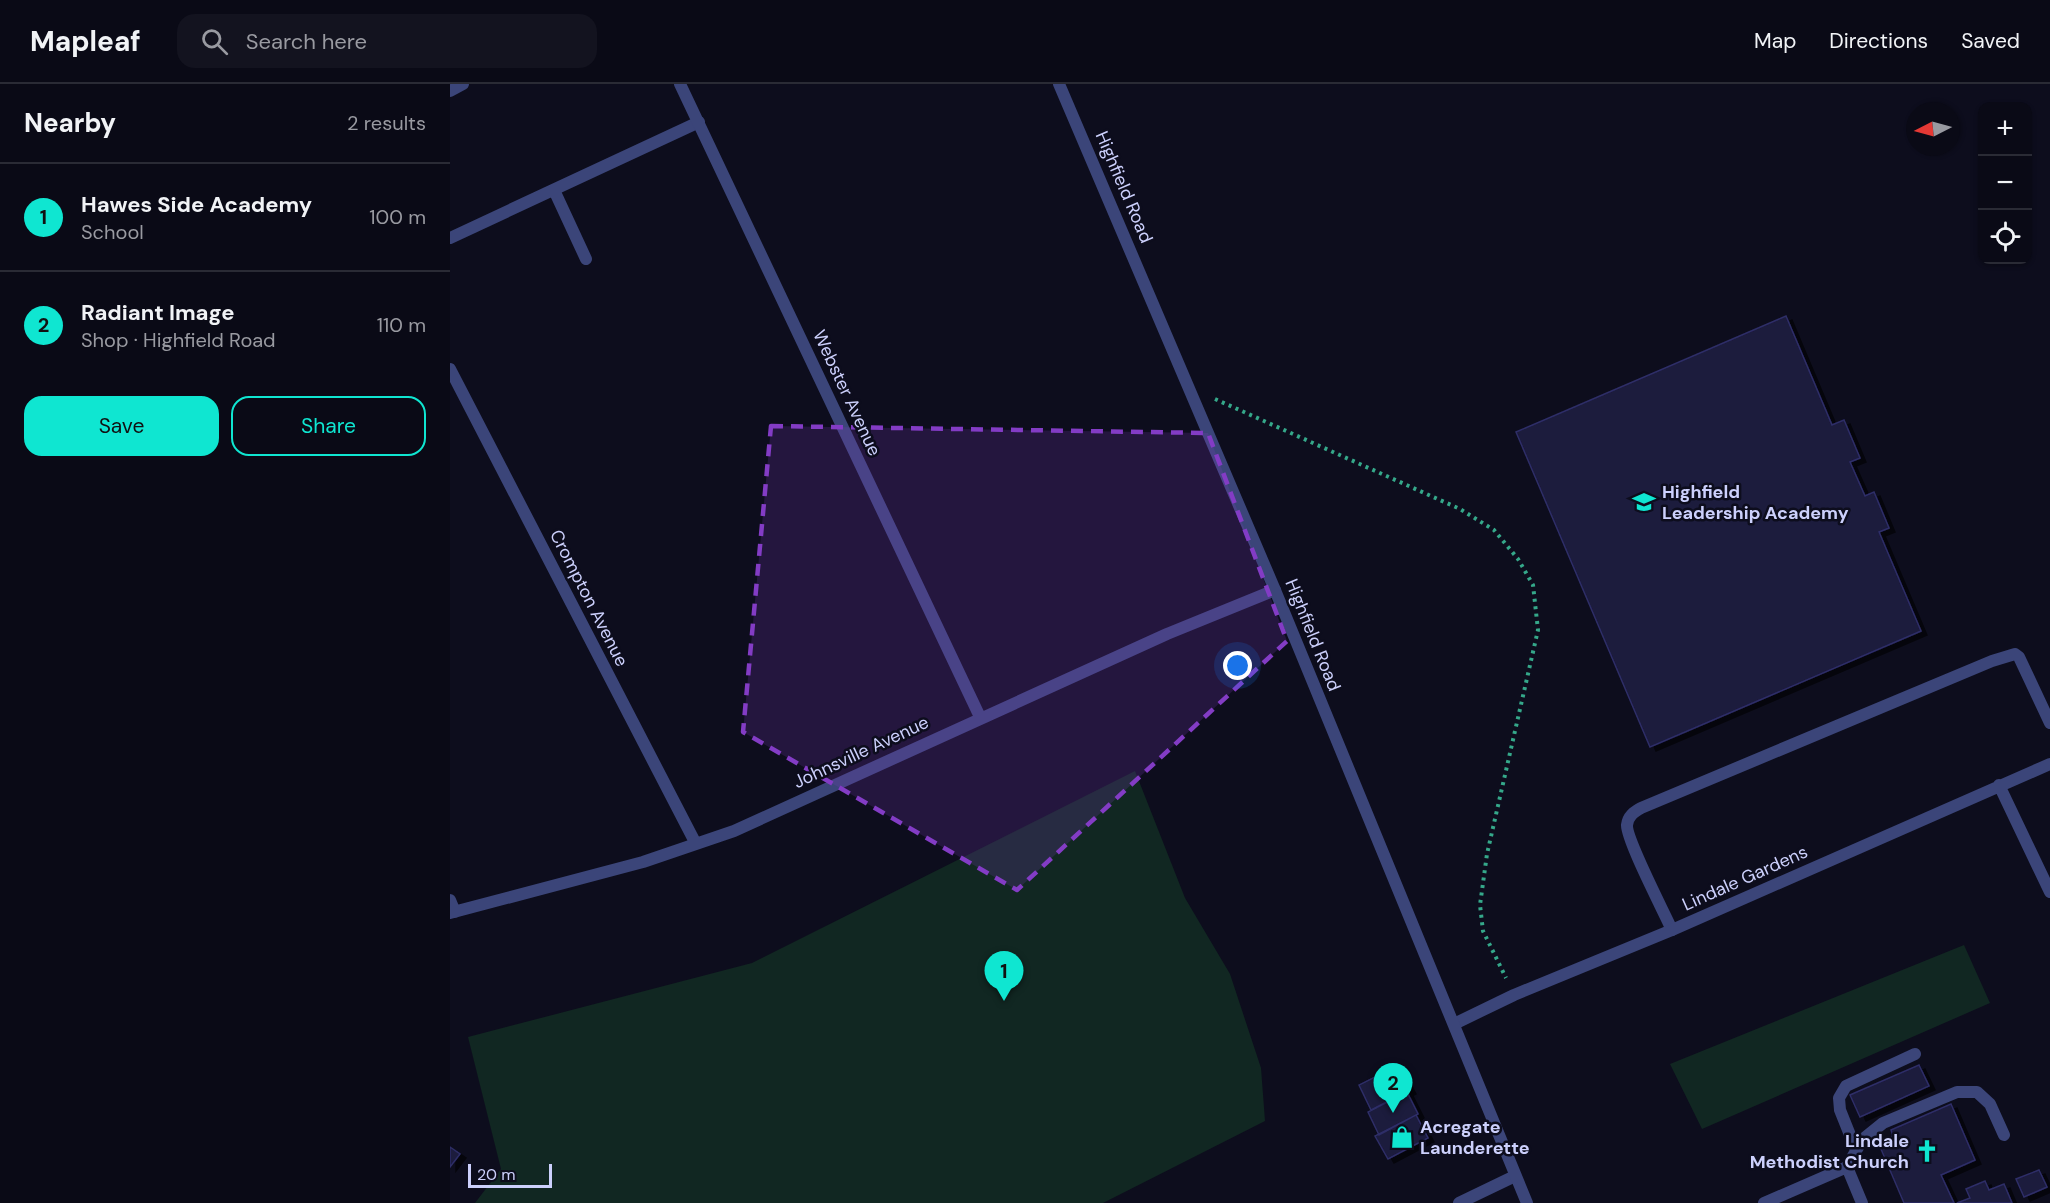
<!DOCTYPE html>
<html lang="en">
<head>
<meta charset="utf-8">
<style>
	:root { --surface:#0a0a16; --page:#13131f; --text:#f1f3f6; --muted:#999aa1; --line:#2a2b35; --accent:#0fe6d1 }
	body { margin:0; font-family:"DM Sans",sans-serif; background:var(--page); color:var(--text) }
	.controls { position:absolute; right:18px; top:18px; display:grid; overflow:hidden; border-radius:12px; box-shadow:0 2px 4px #0004 }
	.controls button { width:54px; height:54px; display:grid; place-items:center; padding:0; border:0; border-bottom:2px solid var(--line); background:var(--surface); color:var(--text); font:30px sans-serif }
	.compass { position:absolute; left:1456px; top:18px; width:54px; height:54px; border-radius:50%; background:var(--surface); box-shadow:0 2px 4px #0004; rotate:264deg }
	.scale { position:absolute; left:18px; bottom:15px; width:84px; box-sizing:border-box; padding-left:6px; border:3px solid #ccd0fc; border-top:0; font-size:16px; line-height:21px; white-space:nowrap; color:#ccd0fc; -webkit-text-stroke:4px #0d0d1d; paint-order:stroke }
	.you { position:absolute; left:788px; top:582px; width:21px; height:21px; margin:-15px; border:4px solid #fff; border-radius:50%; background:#1a73e8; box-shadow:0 0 0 9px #1a73e833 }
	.badge { display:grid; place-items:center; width:39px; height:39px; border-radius:50%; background:var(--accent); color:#111; font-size:20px; font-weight:700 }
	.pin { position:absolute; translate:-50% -50px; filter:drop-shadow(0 2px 3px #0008) }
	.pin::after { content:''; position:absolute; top:32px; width:21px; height:18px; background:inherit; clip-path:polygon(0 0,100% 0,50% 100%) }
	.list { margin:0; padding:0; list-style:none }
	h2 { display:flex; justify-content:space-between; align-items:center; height:78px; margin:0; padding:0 24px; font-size:26px }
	h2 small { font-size:20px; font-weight:400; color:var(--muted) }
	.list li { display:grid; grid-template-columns:39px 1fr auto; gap:18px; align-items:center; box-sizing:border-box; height:108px; padding:0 24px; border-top:2px solid var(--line) }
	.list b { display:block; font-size:22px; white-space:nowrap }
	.list p { margin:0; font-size:20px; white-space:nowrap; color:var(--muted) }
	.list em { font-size:20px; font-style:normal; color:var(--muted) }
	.actions { display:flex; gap:12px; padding:18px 24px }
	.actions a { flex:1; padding:14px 0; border:2px solid var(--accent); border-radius:18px; text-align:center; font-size:21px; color:var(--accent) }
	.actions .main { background:var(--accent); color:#111 }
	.icon { flex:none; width:33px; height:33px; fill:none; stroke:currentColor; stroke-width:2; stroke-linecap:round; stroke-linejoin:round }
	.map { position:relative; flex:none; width:1600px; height:1119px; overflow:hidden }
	header { display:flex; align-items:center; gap:36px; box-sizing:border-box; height:84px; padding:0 30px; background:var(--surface); border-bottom:2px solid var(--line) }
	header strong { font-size:28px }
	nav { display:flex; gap:33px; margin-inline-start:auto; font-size:21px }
	.search { width:420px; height:54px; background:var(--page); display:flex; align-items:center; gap:15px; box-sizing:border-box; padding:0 21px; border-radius:18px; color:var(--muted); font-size:22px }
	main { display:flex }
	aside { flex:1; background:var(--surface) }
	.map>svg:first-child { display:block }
</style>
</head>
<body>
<header>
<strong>Mapleaf</strong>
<div class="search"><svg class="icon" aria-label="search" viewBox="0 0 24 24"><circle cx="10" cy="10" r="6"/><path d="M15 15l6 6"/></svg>Search here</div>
<nav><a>Map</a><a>Directions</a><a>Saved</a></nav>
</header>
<main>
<aside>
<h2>Nearby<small>2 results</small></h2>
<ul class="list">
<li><span class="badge">1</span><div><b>Hawes Side Academy</b><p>School</p></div><em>100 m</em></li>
<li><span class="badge">2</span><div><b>Radiant Image</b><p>Shop · Highfield Road</p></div><em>110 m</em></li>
</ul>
<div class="actions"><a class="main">Save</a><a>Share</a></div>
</aside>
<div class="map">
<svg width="1600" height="1119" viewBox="0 0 1600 1119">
	<defs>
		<filter id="shadow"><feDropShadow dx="6" dy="4" stdDeviation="0" flood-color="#0009"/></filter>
	</defs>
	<rect width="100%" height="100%" fill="#0d0d1d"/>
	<path fill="#112722" d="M685 687 735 814 780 890 811 984 815 1037 653 1119H25L51 1085 18 953 302 879Z
		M1514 861 1540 919 1252 1045 1220 980Z"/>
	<path fill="#1b1a3d" stroke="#2e2e67" stroke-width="1.5" filter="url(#shadow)" d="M1336 232 1382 341 1394 336 1410 374 1400 378 1415 412 1424 408 1439 444 1429 448 1471 547 1200 663 1066 348Z
		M1469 981 1479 1002 1410 1033 1400 1011Z
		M947 982 960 1006 921 1026 909 1001Z
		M957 1008 968 1030 929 1051 918 1028Z
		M1501 1020 1525 1076 1491 1091 1504 1119H1454L1428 1058 1443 1052 1441 1046Z
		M966 1031 978 1054 938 1075 925 1052Z
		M0 1063 10 1070 0 1083Z
		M1589 1086 1597 1103 1574 1113 1566 1095Z
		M1535 1097 1539 1106 1554 1100 1562 1119H1507L1520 1114 1516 1105Z"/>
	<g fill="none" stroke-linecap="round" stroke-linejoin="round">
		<path stroke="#35a88a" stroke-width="4" stroke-dasharray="3 4.5" stroke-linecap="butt" d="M765 315 1010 425 1044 446 1068 475 1083 501 1088 546 1037 770 1030 821 1033 847 1056 894"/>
		<path stroke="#3b4579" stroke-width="12" d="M104 106 136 175
			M0 154 249 38
			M1222 846C1214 828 1176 755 1177 741 1178 732 1184 728 1191 724L1542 577 1565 570 1569 573 1600 639
			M1406 1066 1390 1026 1389 1014 1396 1002 1465 970
			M1397 1083 1412 1056 1433 1039 1507 1008H1527L1540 1020 1554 1051"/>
		<path stroke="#3b4579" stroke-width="12" d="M230 0 530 633
			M0 7 13 0
			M0 285 246 760
			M1549 701 1600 808
			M0 816 5 828
			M0 829 193 778 284 747 717 550 825 506
			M1004 940 1064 911 1222 846 1600 680
			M1009 1119 1065 1092
			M1314 1119 1397 1083 1412 1119"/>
		<path stroke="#3b4579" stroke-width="12" d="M609 0 825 506 1077 1119"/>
	</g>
	<path fill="#833cc5" fill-opacity="0.2" stroke="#833cc5" stroke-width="4.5" stroke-dasharray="12 8" stroke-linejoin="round" d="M321 342 758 349 837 557 567 806 293 648Z"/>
	<defs>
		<g id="school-bare" transform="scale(1.8)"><path d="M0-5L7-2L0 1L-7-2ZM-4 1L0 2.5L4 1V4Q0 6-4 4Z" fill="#0fe6d1" stroke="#0d0d1d" stroke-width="2.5" paint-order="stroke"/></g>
		<g id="shop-bare" transform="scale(1.8)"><path d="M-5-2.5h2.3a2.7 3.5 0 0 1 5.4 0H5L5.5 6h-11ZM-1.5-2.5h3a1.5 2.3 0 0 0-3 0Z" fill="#0fe6d1" stroke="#0d0d1d" stroke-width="2.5" paint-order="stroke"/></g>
		<g id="church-bare" transform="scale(1.8)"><path d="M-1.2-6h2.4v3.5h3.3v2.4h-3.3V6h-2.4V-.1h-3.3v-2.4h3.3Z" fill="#0fe6d1" stroke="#0d0d1d" stroke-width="2.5" paint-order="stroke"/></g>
	</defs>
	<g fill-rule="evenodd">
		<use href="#school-bare" x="1194" y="418"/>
		<use href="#shop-bare" x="952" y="1053"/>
		<use href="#church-bare" x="1477" y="1067"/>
	</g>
	<g text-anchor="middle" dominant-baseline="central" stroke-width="5" stroke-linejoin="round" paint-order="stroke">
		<g font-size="18" fill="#ccd0fc" stroke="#0d0d1d">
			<text transform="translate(674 103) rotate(67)">Highfield Road</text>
			<text transform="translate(397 309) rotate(65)">Webster Avenue</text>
			<text transform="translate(139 514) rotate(63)">Crompton Avenue</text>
			<text transform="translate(863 551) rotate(68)">Highfield Road</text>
			<text transform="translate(411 668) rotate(-25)">Johnsville Avenue</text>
			<text transform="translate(1295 794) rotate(-24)">Lindale Gardens</text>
		</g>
		<g font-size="18" font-weight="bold" fill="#ccd0fc" stroke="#0d0d1d" text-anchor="start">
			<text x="1212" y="408">Highfield<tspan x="1212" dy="21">Leadership Academy</tspan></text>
			<text x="970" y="1043">Acregate<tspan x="970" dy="21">Launderette</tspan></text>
			<text x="1459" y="1057" text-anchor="end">Lindale<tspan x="1459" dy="21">Methodist Church</tspan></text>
		</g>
	</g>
</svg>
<div class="controls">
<button>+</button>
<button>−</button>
<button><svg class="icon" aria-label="locate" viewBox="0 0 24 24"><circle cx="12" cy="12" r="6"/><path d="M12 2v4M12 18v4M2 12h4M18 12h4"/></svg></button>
</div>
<svg class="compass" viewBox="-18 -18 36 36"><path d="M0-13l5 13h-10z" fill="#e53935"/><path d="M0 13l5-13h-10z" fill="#999aa1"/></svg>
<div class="scale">20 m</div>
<div class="you"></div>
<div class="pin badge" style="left:554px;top:917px">1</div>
<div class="pin badge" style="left:943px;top:1029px">2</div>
</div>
</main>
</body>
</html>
